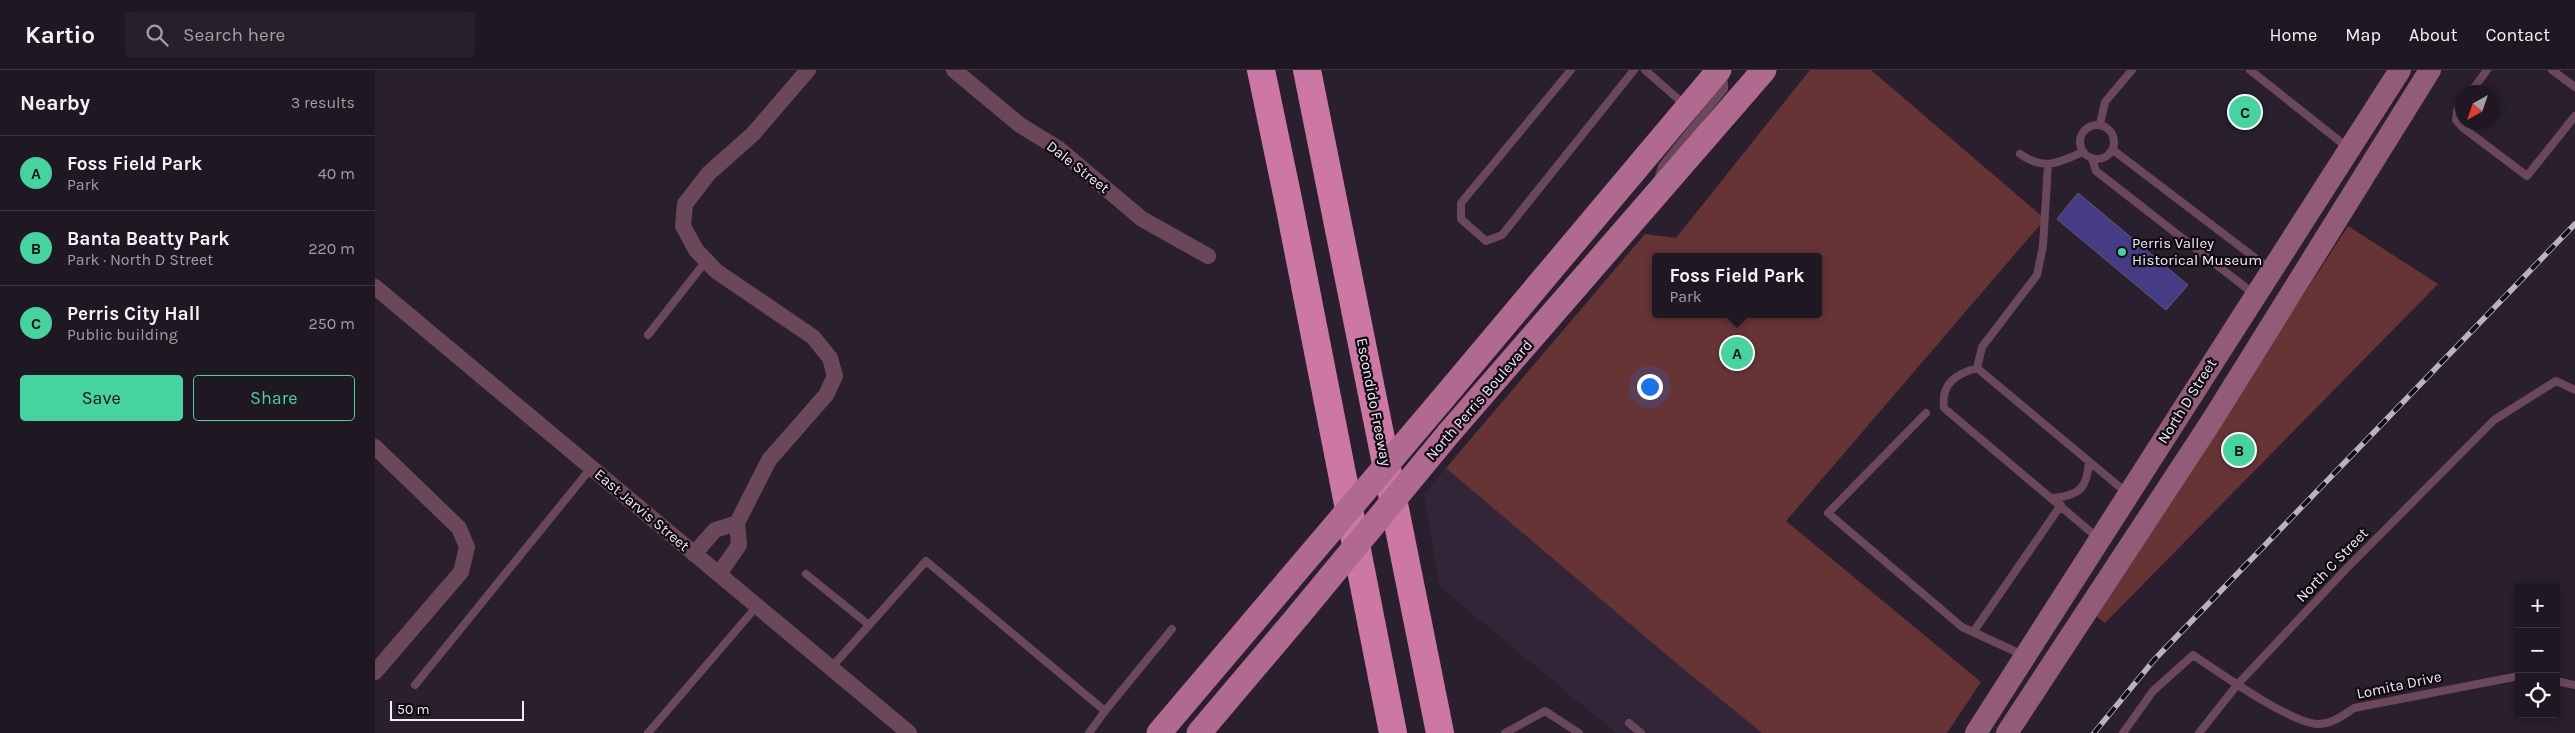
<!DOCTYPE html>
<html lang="en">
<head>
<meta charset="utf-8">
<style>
	:root { --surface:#1f1722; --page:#27202a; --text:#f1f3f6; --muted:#a19fa5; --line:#3c3640; --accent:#45d49f }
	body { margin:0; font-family:Karla,sans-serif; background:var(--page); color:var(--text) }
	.controls { position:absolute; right:15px; bottom:15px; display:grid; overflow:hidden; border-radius:5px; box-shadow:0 2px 8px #0003 }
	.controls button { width:45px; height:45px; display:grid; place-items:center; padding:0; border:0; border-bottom:1px solid var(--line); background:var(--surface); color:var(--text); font:25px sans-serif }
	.compass { position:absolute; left:2080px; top:15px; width:45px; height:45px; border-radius:50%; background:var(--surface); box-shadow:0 2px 8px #0003; rotate:220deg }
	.scale { position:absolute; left:15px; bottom:12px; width:134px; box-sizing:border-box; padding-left:5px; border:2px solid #f1ebf4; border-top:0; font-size:14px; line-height:18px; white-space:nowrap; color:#f1ebf4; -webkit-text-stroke:4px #0f0b11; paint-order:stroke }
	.you { position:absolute; left:1274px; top:316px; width:18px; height:18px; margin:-12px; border:4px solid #fff; border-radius:50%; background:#1a73e8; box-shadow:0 0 0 8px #1a73e833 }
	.badge { display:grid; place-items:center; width:32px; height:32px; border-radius:50%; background:var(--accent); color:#111; font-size:16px; font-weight:700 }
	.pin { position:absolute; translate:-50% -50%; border:2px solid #fff; box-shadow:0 1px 5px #0006 }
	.popup { position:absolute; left:1277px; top:183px; width:170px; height:65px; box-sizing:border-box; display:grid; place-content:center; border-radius:5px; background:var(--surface); filter:drop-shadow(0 1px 4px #0005); font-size:16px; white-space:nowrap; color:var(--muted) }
	.popup b { font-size:19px; color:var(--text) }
	.popup::after { content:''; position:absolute; left:50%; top:100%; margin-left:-10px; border:10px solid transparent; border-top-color:var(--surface) }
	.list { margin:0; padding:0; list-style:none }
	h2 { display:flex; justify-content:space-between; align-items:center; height:65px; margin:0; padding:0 20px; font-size:21px }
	h2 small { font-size:16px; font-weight:400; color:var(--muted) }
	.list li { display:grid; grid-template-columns:32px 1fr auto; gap:15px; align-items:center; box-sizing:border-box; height:75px; padding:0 20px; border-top:1px solid var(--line) }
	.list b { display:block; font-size:19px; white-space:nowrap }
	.list p { margin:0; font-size:16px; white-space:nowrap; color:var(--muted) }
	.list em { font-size:16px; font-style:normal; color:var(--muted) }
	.actions { display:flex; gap:10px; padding:15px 20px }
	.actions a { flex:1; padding:11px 0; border:1px solid var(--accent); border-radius:5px; text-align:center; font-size:18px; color:var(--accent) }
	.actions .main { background:var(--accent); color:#111 }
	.icon { flex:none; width:28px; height:28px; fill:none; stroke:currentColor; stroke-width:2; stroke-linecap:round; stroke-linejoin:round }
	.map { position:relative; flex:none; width:2200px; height:663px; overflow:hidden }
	header { display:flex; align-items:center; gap:30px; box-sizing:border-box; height:70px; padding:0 25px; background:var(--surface); border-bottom:1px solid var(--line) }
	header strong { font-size:24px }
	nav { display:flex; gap:28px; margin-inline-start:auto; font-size:18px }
	.search { width:350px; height:45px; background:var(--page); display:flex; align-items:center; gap:12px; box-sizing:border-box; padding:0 18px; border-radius:5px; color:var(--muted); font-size:19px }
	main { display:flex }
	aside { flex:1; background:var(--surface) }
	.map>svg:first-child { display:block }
</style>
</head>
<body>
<header>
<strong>Kartio</strong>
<div class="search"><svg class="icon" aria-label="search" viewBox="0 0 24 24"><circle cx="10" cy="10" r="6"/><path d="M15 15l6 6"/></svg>Search here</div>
<nav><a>Home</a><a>Map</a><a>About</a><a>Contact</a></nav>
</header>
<main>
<aside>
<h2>Nearby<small>3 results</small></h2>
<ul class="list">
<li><span class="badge">A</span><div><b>Foss Field Park</b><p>Park</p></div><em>40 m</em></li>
<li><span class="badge">B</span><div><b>Banta Beatty Park</b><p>Park · North D Street</p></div><em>220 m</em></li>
<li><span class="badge">C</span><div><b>Perris City Hall</b><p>Public building</p></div><em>250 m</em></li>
</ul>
<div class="actions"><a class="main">Save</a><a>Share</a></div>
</aside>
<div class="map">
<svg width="2200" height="663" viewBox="0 0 2200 663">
	<rect width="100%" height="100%" fill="#291f2d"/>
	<path fill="#332538" d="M1071 398 1390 663H1241L1064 516 1049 425Z"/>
	<path fill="#673436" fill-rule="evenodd" d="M1435 0H1496L1670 149 1411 451 1606 612 1572 663H1387L1294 587 1071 398 1270 164 1301 168ZM1281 187H1443V244H1281Z
		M1973 156 2063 214 1730 553 1721 546Z"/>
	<path fill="#463b85" stroke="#5f5f71" d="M1703 123 1813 215 1791 240 1682 149Z"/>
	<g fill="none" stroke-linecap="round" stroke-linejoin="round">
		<path stroke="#6a4859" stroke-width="8" d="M1196 0 1086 133V149L1111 171 1127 165 1259 0
			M1270 0 1310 35
			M1875 0 1972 77
			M2177 0 2200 17
			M2096 22 2112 0
			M2088 33 2082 41 2081 50 2087 57 2152 106 2200 46
			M1725 54 1730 32 1757 0
			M1705 72a17 17 0 1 1 34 0a17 17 0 1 1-34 0Z
			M1738 80 1896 200
			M1645 84C1669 101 1683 93 1708 82
			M1717 88 1721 101 1879 224
			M1283 110 1287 96 1349 19V13L1344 6
			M273 265 331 191
			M1602 298 1607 277 1662 205 1668 176 1673 94
			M1551 343 1453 443 1587 557 1648 585
			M1679 428C1705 425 1712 418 1714 392
			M1723 468 1569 338C1566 314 1580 304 1602 298L1752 423
			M431 504 494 555
			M1599 561 1686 435
			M456 598 551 491 730 641 714 663
			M2181 611 2200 615
			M40 615 216 398
			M730 641 797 559
			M1254 653 1266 663
			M273 663 382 536
			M1130 663 1170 641 1204 663
			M1748 663 1778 621 1818 585C1845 603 1911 650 1941 654 1956 655 1967 646 1979 638L2144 606
			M1824 663 1862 615 1970 500 2119 350 2181 311 2200 320"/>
		<path stroke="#6a4859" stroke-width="16" d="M579 0 645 55 684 79 767 149 833 186
			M0 217 534 663
			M0 377 84 458 92 477 86 502 0 602
			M319 484 340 460 362 453
			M344 504 364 475 362 453 394 390 451 325 460 306 455 288 438 267 341 201 321 180 308 156 310 134 334 103 378 64 433 0"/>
		<path stroke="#925b78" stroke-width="22" d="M1601 663 2025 0
			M1632 663 1836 352 2055 0"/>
		<path stroke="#b06a8f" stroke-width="25" d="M1065 332 1344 0
			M1074 363 1389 0
			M784 663 913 511
			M824 663 923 546"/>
		<path stroke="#cc77a4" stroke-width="28" d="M886 0 914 134 1018 663
			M932 0 1065 663"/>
		<g stroke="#bab3be" stroke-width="5.5">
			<path id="rail" d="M1719 663 1779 590 2200 154"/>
		</g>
		<use href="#rail" stroke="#0f0b11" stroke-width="4" stroke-dasharray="11" stroke-linecap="butt"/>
		<path stroke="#b06a8f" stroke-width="25" d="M913 511 1065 332
			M923 546 1074 363"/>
	</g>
	<circle fill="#45d49f" stroke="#0f0b11" stroke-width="2" cx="1747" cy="182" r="5"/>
	<g text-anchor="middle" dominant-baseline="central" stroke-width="4.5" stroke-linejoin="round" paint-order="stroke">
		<g font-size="15" fill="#f1ebf4" stroke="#0f0b11">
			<text transform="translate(703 97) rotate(38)">Dale Street</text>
			<text transform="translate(1104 330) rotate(-49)">North Perris Boulevard</text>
			<text transform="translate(1812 331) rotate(-58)">North D Street</text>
			<text transform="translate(999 332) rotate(79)">Escondido Freeway</text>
			<text transform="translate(267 440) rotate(40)">East Jarvis Street</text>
			<text transform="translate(1957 495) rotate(-46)">North C Street</text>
			<text transform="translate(2024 615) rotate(-12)">Lomita Drive</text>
		</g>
		<g font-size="15" fill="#f1ebf4" stroke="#0f0b11" text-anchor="start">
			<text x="1757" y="173">Perris Valley<tspan x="1757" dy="17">Historical Museum</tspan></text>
		</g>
	</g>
</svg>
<div class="controls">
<button>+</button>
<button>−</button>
<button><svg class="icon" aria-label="locate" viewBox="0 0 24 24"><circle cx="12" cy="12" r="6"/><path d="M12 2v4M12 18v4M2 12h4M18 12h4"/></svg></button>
</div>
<svg class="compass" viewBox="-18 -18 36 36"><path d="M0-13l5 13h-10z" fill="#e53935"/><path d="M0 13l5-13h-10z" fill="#a19fa5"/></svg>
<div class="scale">50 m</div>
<div class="you"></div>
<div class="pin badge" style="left:1362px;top:283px">A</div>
<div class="popup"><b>Foss Field Park</b>Park</div>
<div class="pin badge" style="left:1864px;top:380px">B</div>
<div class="pin badge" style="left:1870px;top:42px">C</div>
</div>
</main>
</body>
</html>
